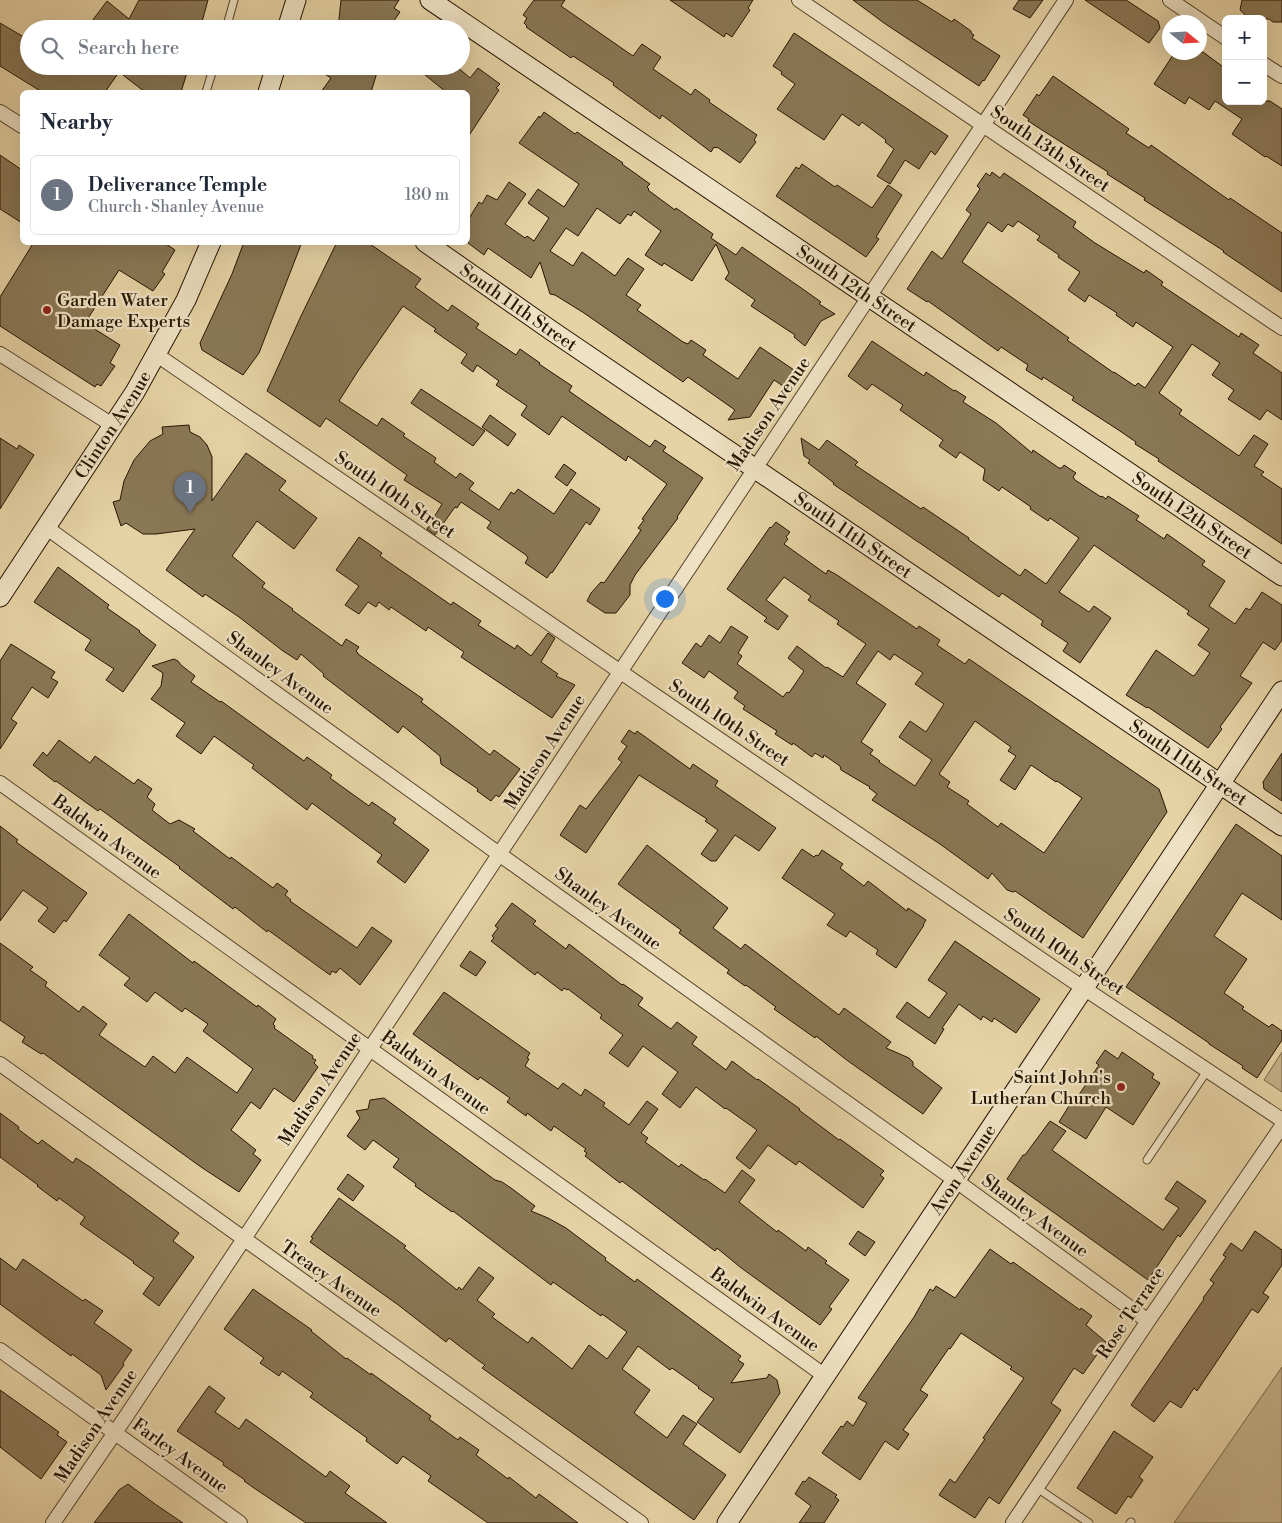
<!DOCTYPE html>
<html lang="en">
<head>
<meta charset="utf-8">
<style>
	:root { --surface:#fff; --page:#f2f2f3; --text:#1f2937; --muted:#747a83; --line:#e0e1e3; --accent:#8f2418 }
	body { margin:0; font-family:"Libre Bodoni",serif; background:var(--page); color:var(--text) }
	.controls { position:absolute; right:15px; top:15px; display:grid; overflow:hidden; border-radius:8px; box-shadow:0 5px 20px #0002 }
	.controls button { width:45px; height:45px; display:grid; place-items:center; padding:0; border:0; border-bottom:1px solid var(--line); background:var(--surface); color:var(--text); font:25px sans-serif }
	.compass { position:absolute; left:1162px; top:15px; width:45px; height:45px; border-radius:50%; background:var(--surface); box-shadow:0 5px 20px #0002; rotate:108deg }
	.you { position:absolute; left:664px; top:598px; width:18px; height:18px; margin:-12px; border:4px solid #fff; border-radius:50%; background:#1a73e8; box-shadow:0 0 0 8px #1a73e833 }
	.badge { display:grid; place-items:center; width:32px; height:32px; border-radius:50%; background:var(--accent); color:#fff; font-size:16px; font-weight:700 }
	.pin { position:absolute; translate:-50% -41px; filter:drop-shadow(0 1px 2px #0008) }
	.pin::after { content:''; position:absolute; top:26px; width:18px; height:15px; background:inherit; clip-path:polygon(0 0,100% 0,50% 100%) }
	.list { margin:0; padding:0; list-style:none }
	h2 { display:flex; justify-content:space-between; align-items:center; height:65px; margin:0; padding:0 20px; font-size:21px }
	h2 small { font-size:16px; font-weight:400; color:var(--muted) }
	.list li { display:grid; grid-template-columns:32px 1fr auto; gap:15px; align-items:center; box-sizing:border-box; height:80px; margin:0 10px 10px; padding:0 10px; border:1px solid var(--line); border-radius:8px }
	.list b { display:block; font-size:19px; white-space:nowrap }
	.list p { margin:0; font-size:16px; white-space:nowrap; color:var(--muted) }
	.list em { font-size:16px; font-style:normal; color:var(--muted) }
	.icon { flex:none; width:28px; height:28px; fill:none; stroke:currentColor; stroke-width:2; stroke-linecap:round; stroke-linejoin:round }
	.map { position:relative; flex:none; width:1282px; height:1523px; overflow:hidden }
	.search { position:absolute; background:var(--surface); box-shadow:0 5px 20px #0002; left:20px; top:20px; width:450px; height:55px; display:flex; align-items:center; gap:12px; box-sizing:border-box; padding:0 18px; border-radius:28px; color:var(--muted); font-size:19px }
	.panel { position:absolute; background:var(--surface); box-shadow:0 5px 20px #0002; left:20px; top:90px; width:450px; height:155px; border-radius:8px }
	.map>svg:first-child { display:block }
</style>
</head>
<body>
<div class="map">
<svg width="1282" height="1523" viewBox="0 0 1282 1523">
	<rect width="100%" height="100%" fill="#e6d3a5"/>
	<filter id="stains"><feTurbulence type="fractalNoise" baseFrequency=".004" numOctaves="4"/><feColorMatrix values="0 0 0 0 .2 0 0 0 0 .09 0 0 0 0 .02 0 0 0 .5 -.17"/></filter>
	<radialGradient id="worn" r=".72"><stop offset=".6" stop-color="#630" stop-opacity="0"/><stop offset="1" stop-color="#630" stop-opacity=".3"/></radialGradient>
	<path fill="#c5b389" stroke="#766445" d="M1282 1052V1092L1264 1080Z
		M1282 1367V1523H1174Z"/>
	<path fill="#8a7856" stroke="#261501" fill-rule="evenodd" d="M139 0H208L200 29H86L107 1 129 19Z
		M341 0H399L394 8 400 12 388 29H338Z
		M534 0H565L561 6 633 56 642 44 661 57 653 69 691 95 695 89 710 100 709 102 757 135 754 140 756 142 740 163 717 147 716 148 714 147 711 152 662 115 660 119 613 85 614 83 573 56 571 58 526 27 527 26 524 23 527 18 523 15Z
		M670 0H753L748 8 750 10 732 37 726 33 724 37Z
		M853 0H917L952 22 954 19 971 31V33L974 35 972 38 1000 56 984 81 983 80 979 86 884 23Z
		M1019 0H1043L1030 18 1013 9Z
		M1085 0H1126L1158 21 1160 28 1149 43Z
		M1242 0H1282V22H1273L1269 19H1250L1240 10Z
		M0 23 29 40V66H69L77 72 81 66H189L181 92H145L119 72 105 92H42L0 66Z
		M794 33 948 136 935 155 931 151 919 169 905 160 890 184 877 176 894 149 885 142 886 140 862 122 859 126 842 114 824 140 777 109 795 84 781 74 782 72 773 66Z
		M1175 52H1203L1226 69V101H1270L1282 109V166L1266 156 1265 157 1232 134 1242 119 1215 101 1209 110 1189 97 1185 104 1154 84Z
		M312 66H379L371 92H321L331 78Z
		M414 66H456L470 78 478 68 500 84 496 88 499 90 468 137V92H446Z
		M1053 76 1129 129 1126 133 1149 148 1151 145 1229 200 1230 198 1282 233V292L1223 252 1224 251 1144 200 1145 198 1107 174 1108 172 1028 121 1029 119 1023 115 1037 94 1039 96Z
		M544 112 575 134 577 132 623 163 622 164 650 184 647 187 649 189 648 190 675 210 676 208 713 234 711 238 736 255 742 247 807 292 821 302 819 304 835 314 821 321 805 346 794 337 795 335 751 306 755 300 725 279 729 273 716 244 692 281 664 263 662 266 645 255 661 231 634 211 631 216 628 214 620 224 597 208 578 236 566 228 550 251 573 266 582 252 615 276 628 258 644 269 626 295 641 305 637 310 683 342 688 344 691 340 706 350 703 355 738 379 760 347 797 372 786 388 774 380 750 417 728 420 735 410 688 377 683 382 584 313 555 295 550 294 540 262 531 278 488 248 484 255 468 243V220L479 202 482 204 487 195 497 200 509 182 526 194 505 224 525 238 527 236 534 241 549 218 528 203 538 189 564 207 579 184 519 143 539 116 540 118Z
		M0 155 22 170V223L0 209Z
		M802 164 835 187 837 185 872 208 888 185 902 195 876 237 879 239 866 257 776 196 796 167 799 169Z
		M992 172 1000 178 1004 173 1076 222 1073 227 1095 243 1144 273 1146 270 1163 282 1161 285 1239 337 1241 333 1259 345 1253 353 1282 373V420L1267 410 1260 420 1228 399 1234 390 1212 375 1220 363 1192 344 1159 393 1182 410 1179 414 1239 456 1254 435 1268 444 1254 466 1264 472 1261 475 1282 489V544L1158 461 1159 459 1135 444 1136 442 1117 429 1072 400 1074 397 1043 377 1042 380 1026 370 1028 365 1001 347 998 351 928 301 927 302 907 289 932 251 942 259 971 214 966 210 980 189 977 186 986 173 990 176ZM1018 221 1040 236 1037 240 1059 255 1058 257 1080 272 1068 290 1085 302 1089 295 1117 313 1116 315 1133 327 1136 322 1173 347 1145 388 1138 383 1135 386 1114 372V373L1067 340 1069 338 962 262 988 222 1002 232 1008 224 1013 227Z
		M34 242H163L175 250 162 272 165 274 153 291 119 270 85 323 120 345 110 363 115 366 101 386 97 384 95 387 0 326V297Z
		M244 242H302L259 353 243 375 202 350 200 343 232 274Z
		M337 242H367L421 279 415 287 448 311 452 305 479 324 476 328 516 355 520 349 540 363 539 364 572 386 569 391 576 396 650 447 655 440 666 447 663 451 703 478 677 517 678 518 635 575 630 585V595L616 613H605L587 601 591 593 601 582 604 583 628 549 641 530 638 528 644 520 642 519 667 484 628 456 626 461 562 416 549 435 521 415 527 406 496 385 499 381 477 365 473 372 461 363 467 354 434 331 436 329 403 306 358 371 339 401 377 426 382 418 405 434 403 436 436 458 434 462 456 478 460 473 474 483 469 489 499 510 511 492 514 494 518 489 554 514 571 489 600 509 590 525 586 522 552 573 551 572 547 578 525 563 528 558 526 555 487 528 491 522 461 502 457 508 455 507 435 535 427 529 442 504 404 480 407 475 326 418 320 427 267 391 301 316Z
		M872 341 924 376 926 372 954 391 955 390 966 397 963 402 996 423 1032 453 1033 450 1059 468H1062L1064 465 1076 473 1073 477 1075 480 1101 497 1102 496 1106 499 1108 496 1139 516 1136 520 1138 521 1164 539 1167 534 1205 561 1202 565 1225 581 1209 606 1235 624 1246 608 1250 610 1262 592 1282 605V640L1275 650 1263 642 1240 676 1252 683 1220 727 1222 729 1208 748 1148 707 1147 708 1126 695 1156 650 1193 676 1195 675 1210 653 1198 645 1209 629 1187 614 1189 611 1094 545 1059 592 1089 612 1094 606 1111 618 1080 663 1063 651 1068 643 1041 625 1043 621 1002 593 999 597 980 584 833 484 834 483 808 463 810 460 804 456 801 438 819 450 827 440 858 462 855 465 921 509 923 507 969 538 968 539 1020 576 1025 569 1046 584 1079 538 1050 518 1048 521 1030 509 1031 507 1002 487 999 491 983 480 985 469 960 452 956 458 939 446 943 440 900 410 903 405 872 384 867 390 848 376Z
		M421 389 485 431 473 446 411 403Z
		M490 415 516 434 508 446 482 427Z
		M189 425 190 432 200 437 207 445 212 457V501L246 453 286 481 279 490 317 518 294 549 257 521 232 556 265 583 262 587 293 609 292 610 342 646 346 639 359 647 356 651 358 653V654L423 699 421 702 454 727 490 755 494 750 520 769 499 797 496 795 491 801 477 791 478 789 441 764 440 756 403 726 398 733 323 676 324 674 301 654 297 660 283 651 239 617 205 594 203 597 166 570 195 529 156 534H143L126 523 121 526 113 502 120 500 124 481 134 460 150 441 163 434 162 427Z
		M0 438 17 449 19 445 34 455 0 509Z
		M564 464 576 473 567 486 555 477Z
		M776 522 790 532 786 537 788 539 784 544 826 574 828 570 837 575 917 629 919 626 940 640 937 645 965 664 969 659 1159 789 1167 812 1083 938 1015 891 1013 892 1007 890 992 873 988 879 940 844 872 800 877 794 869 788 870 787 841 770 840 766 824 755 823 758 815 753 812 757 793 743 792 745 775 734 777 731 743 709 745 706 734 698 738 692 709 671 704 678 682 663 696 643 701 647 709 635 720 643 731 626 748 637 738 653 742 656 737 664 783 697 787 692 789 693 804 671 788 658 797 646 826 668 827 667 843 677 866 644 837 624 839 621 808 600 811 596 784 577 766 600 788 616 778 630 764 621 767 618 727 589 770 527 771 528ZM878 651 890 660 894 654 923 673 915 684 944 704 926 732 910 721 899 737 932 760 915 786 879 762 880 761 870 754 873 750 861 742 886 704 856 683ZM975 721 1011 747 1008 751 1016 756 1000 780 1015 790 1031 765 1056 782 1057 781 1082 798 1044 853 1001 823 998 827 967 804 969 801 947 787 950 782 939 774Z
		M359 537 382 553 380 556 451 605 453 602 481 621 478 625 515 649 517 645 531 656 548 633 555 638 541 662 558 674 556 676 575 685 552 718 461 657 464 652 428 627 426 631 391 607 389 610 379 602 376 607 368 602 359 614 345 605 359 586 336 570Z
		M58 567 109 605 107 608 140 631 139 632 156 645 123 692 106 680 114 669 85 650 91 640 34 602Z
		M11 644 55 672 51 678 58 682 48 698 32 687 11 719 17 723 0 749V661Z
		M174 659 178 661 181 665 195 676 191 682 220 702 221 701 304 761 307 757 332 775 330 778 369 806 372 802 396 819 393 823 429 850 405 883 377 862 382 855 312 803 307 810 252 768 254 765 214 736 201 754 176 736 185 723 151 699 161 686 163 673 152 666Z
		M629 730 635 734 637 731 690 769 693 764 718 781 715 786 776 828 759 851 735 835 716 861H711L701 854 718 830 705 821 707 819 639 775 586 853 560 835 580 805 586 809 622 762 618 759 627 746 621 742Z
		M59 740 90 763 95 756 134 784 138 779 152 789 147 797 155 804 152 810 170 824 179 820 195 829 193 831 230 859 231 857 273 888 277 883 288 891 285 895 291 900 290 901 357 948 372 927 392 941 360 985 340 968 336 973 332 971 330 975 268 930 267 932 235 907 233 909 179 868 180 867 100 809 98 811 56 781 55 782 33 765 43 752 47 756Z
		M1282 753V801L1264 789 1263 782Z
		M1236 824 1282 856V920L1242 893 1214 936 1247 959 1224 993 1244 1007 1242 1009 1269 1027 1272 1024 1282 1031V1040L1257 1078 1242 1068 1243 1066 1209 1044V1043L1126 987Z
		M0 826 18 840 16 842 87 893 66 922 64 920 54 933 38 921 48 908 23 890 0 921Z
		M647 845 728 908 713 928 741 949 745 944 839 1015 844 1008 891 1042 886 1048 909 1058 913 1062V1066L942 1088 923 1114 848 1061 816 1036 815 1038 774 1009 776 1007 746 985 745 986 727 973 729 970 679 933 681 930 618 884Z
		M802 849 814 857 816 855 818 856 822 850 843 864 840 868 864 886 868 881 907 911 908 908 926 920 923 925H924L896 968 876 954 878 950 850 931 846 937 827 925 835 914 782 878Z
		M512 903 536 921 533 924 566 949 569 944 622 985 623 984 643 998 638 1005 671 1029 677 1022 697 1037 692 1044 726 1070 732 1061 757 1080 758 1079 800 1109 799 1110 839 1140 840 1139 884 1171 880 1175 884 1178 863 1208 799 1161 796 1165 768 1145 750 1169 736 1158 757 1130 726 1108 725 1109 696 1087 680 1108 662 1094 678 1072 643 1046 628 1067 609 1053 623 1035 600 1018 602 1015 568 989 567 990 564 988 562 991 537 972 535 975 491 941 494 938 492 936 498 928 495 926Z
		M129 914 193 963 194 961 257 1007 258 1005 276 1019 273 1024 275 1026 274 1028 313 1056 312 1058 316 1060 314 1063 318 1067 294 1102 274 1088 260 1109 251 1102 231 1130 256 1150 253 1154 261 1160 239 1192 201 1167 43 1053 41 1054 22 1042 25 1037 0 1020V943L33 967 30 970 47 982 45 986 79 1012 83 1006 107 1024 99 1035 145 1067 153 1056 175 1073 187 1057 237 1093 253 1069 203 1031 208 1024 185 1008 182 1012 155 992 147 1002 124 985 130 978 99 955Z
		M955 941 1040 999 1016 1033 994 1018 992 1022 983 1016 981 1020 959 1004 942 1028 944 1029 935 1044 896 1017 907 1002 929 1018 947 993 928 980Z
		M470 951 486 962 476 976 460 966Z
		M444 992 530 1053 527 1058 529 1059 525 1066 558 1089 563 1083 581 1096 585 1089 605 1103 603 1106 629 1125 647 1101 658 1109 641 1133 648 1138 645 1142 679 1167 681 1164 704 1180 705 1179 725 1193 742 1170 755 1180 739 1202 777 1232 778 1230 806 1251 808 1247 827 1261 825 1263 849 1280 829 1307 832 1309 820 1325 740 1267 717 1248 715 1251 622 1181 620 1183 585 1156 587 1153 584 1151 586 1149 554 1126 551 1131 527 1113 526 1116 507 1102 510 1098 480 1077 478 1080 413 1034Z
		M1105 1050 1118 1059 1122 1052 1154 1074 1152 1078 1160 1083 1133 1125 1106 1107 1086 1139 1059 1122 1072 1101 1074 1102 1099 1065 1096 1063Z
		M384 1098 495 1180 502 1182 511 1188 535 1206 531 1211 548 1218 566 1228 606 1258 605 1260 635 1282 637 1279 741 1356 738 1360 744 1364 731 1383 767 1378 769 1374 777 1380 780 1393 740 1453 697 1422 714 1399 698 1388 699 1387 672 1368 670 1370 638 1346 622 1369 650 1390 634 1413 667 1438 683 1415 697 1424 683 1444 726 1475 694 1520 482 1368 485 1365 479 1361 449 1338 446 1342 397 1304 310 1242 313 1238 311 1237 339 1198 406 1246 404 1248 457 1290 459 1287 462 1290 479 1267 494 1278 477 1300 495 1314 492 1317 528 1343 532 1337 572 1369 589 1345 607 1359 627 1332 602 1314 601 1316 553 1282 551 1285 453 1211 452 1212 429 1196 415 1186 416 1184 393 1167 399 1159 373 1140 365 1150 347 1136 360 1118 356 1111 368 1109 370 1100Z
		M0 1113 19 1127 18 1129 38 1144 42 1140 73 1163 76 1158 90 1167 179 1233 173 1241 194 1257 159 1306 143 1294 154 1278 133 1263 134 1262 80 1224 85 1217 59 1198 57 1201 37 1186 38 1185 0 1157Z
		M1050 1121 1066 1131 1052 1150 1163 1230 1179 1208 1165 1199 1177 1181 1206 1201 1180 1237 1178 1235 1148 1280 1007 1179 1023 1155H1025Z
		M348 1174 364 1186 353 1201 337 1189Z
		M858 1231 875 1242 865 1256 849 1244Z
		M1255 1231 1282 1250V1265L1263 1293 1269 1297 1258 1313 1252 1309 1197 1391 1194 1388 1181 1408 1170 1401 1154 1422 1131 1405 1204 1299 1203 1298 1214 1283 1210 1280 1226 1257 1223 1255 1231 1243 1242 1251Z
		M990 1249 1011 1264 1013 1262 1080 1310 1081 1308 1092 1316 1086 1325 1106 1342 1083 1374 1074 1368 1051 1403 1061 1410 999 1504 989 1497 975 1518 939 1495 950 1479 955 1483 985 1439 983 1438 1024 1378 1010 1369 1012 1367 961 1333 950 1349 949 1348 920 1390 928 1395 903 1430 909 1434 898 1450 885 1441 860 1480 822 1453 841 1426 843 1427 847 1421 853 1426 867 1403 858 1398 914 1317 930 1289 933 1291 936 1286 955 1298Z
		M0 1258 16 1270 23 1259 83 1301 85 1299 103 1311 94 1323 132 1350 123 1363 124 1365 106 1390 101 1375 72 1354 71 1356 0 1304Z
		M253 1289 312 1330 311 1331 346 1359 347 1358 371 1375V1373L431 1416 429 1419 458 1440 460 1437 479 1450 476 1455 508 1479 509 1477 536 1498 539 1494 578 1523H488L428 1481 431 1476 403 1456 397 1464 366 1441 367 1438 310 1397 313 1393 282 1371 279 1376 260 1363 264 1358 224 1329Z
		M209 1386 225 1398 215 1412 239 1429 246 1419 326 1477 330 1471 350 1486 345 1493 387 1523H306L254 1488 244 1481 245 1480 223 1465 224 1463 177 1431Z
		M0 1390 59 1432 57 1435 67 1442 41 1479 0 1447Z
		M1114 1431 1153 1457 1139 1477 1143 1480 1131 1498 1128 1496 1116 1514 1077 1488Z
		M809 1477 837 1495 835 1497 839 1500 824 1523H799L811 1506 795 1494 803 1481 805 1482Z
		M128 1484 155 1504 183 1523H94L119 1490Z"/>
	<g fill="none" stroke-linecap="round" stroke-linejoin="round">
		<g stroke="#56442a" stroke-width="9">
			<path id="lane" d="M226 29 234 0
				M206 92 214 66
				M1147 1160 1207 1071
				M1037 1488 1089 1523
				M1130 1523 1131 1522"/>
		</g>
		<g stroke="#56442a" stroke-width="16">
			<path id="street" d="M799 0 1282 328
				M1170 0 1226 38
				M1263 64 1282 76
				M0 112 22 126
				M0 354 114 426
				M157 355 1067 977 1282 1120
				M47 528 499 854 955 1180 1148 1321
				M0 783 825 1376
				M0 1064 641 1523
				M0 1350 240 1523
				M53 1523 127 1415 1066 0
				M1013 1523 1148 1321 1282 1126"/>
		</g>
		<g stroke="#261501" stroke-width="21">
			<g id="secondary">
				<path id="s1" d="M430 0 1282 576"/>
				<path d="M287 29 296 0"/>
				<path d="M268 92 276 66"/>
				<path id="s2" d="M425 242 552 331 1282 826"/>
				<path id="s3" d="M0 597 135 392 186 300 211 242"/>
				<path id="s4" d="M727 1523 1282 691"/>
			</g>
		</g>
		<use href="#lane" stroke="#efe2c4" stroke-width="7"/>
		<use href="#street" stroke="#efe2c4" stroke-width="14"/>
		<use href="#secondary" stroke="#efe2c4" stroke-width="19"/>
	</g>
	<g fill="#8f2418" stroke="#efe2c4" stroke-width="2">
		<circle cx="47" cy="310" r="5"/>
		<circle cx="1121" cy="1087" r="5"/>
	</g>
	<g text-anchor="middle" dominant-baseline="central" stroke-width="4.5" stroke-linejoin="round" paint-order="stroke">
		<g font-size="18" fill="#261501" stroke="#efe2c4">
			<text transform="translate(1050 149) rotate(34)">South 13th Street</text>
			<text stroke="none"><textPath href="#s1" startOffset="515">South 12th Street</textPath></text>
			<text stroke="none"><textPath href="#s2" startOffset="114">South 11th Street</textPath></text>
			<text transform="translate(769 414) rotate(-56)">Madison Avenue</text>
			<text stroke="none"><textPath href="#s3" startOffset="206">Clinton Avenue</textPath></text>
			<text transform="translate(395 495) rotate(34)">South 10th Street</text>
			<text stroke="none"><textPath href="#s1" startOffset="920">South 12th Street</textPath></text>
			<text stroke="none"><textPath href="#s2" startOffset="519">South 11th Street</textPath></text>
			<text transform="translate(280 673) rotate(36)">Shanley Avenue</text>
			<text transform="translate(729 723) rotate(34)">South 10th Street</text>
			<text transform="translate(545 752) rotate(-57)">Madison Avenue</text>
			<text stroke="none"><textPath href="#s2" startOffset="924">South 11th Street</textPath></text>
			<text transform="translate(107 837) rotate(36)">Baldwin Avenue</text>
			<text transform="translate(608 909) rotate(36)">Shanley Avenue</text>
			<text transform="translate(1064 952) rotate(34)">South 10th Street</text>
			<text transform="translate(436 1073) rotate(36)">Baldwin Avenue</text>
			<text transform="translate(320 1089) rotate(-56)">Madison Avenue</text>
			<text stroke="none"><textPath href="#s4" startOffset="425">Avon Avenue</textPath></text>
			<text transform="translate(1035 1216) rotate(36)">Shanley Avenue</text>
			<text transform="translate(331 1279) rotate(35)">Treacy Avenue</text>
			<text transform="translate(765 1310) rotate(36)">Baldwin Avenue</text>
			<text transform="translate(1131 1313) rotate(-56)">Rose Terrace</text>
			<text transform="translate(96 1426) rotate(-56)">Madison Avenue</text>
			<text transform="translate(180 1456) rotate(36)">Farley Avenue</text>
		</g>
		<g font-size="18" fill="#261501" stroke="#efe2c4" text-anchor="start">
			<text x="57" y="300">Garden Water<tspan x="57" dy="21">Damage Experts</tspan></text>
			<text x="1111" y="1077" text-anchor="end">Saint John's<tspan x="1111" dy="21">Lutheran Church</tspan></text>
		</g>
	</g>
	<rect width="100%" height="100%" filter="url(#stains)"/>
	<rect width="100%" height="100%" fill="url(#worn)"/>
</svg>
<div class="controls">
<button>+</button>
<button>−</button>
</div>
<svg class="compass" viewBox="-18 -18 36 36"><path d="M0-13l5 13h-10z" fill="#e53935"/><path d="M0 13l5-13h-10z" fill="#747a83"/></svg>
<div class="you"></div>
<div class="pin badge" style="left:190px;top:513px;background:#6b7280">1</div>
<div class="search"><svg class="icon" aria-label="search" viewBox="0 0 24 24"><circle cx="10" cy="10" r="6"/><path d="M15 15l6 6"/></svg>Search here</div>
<section class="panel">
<h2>Nearby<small></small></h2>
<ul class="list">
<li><span class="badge" style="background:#6b7280">1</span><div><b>Deliverance Temple</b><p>Church · Shanley Avenue</p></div><em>180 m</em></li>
</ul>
</section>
</div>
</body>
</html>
